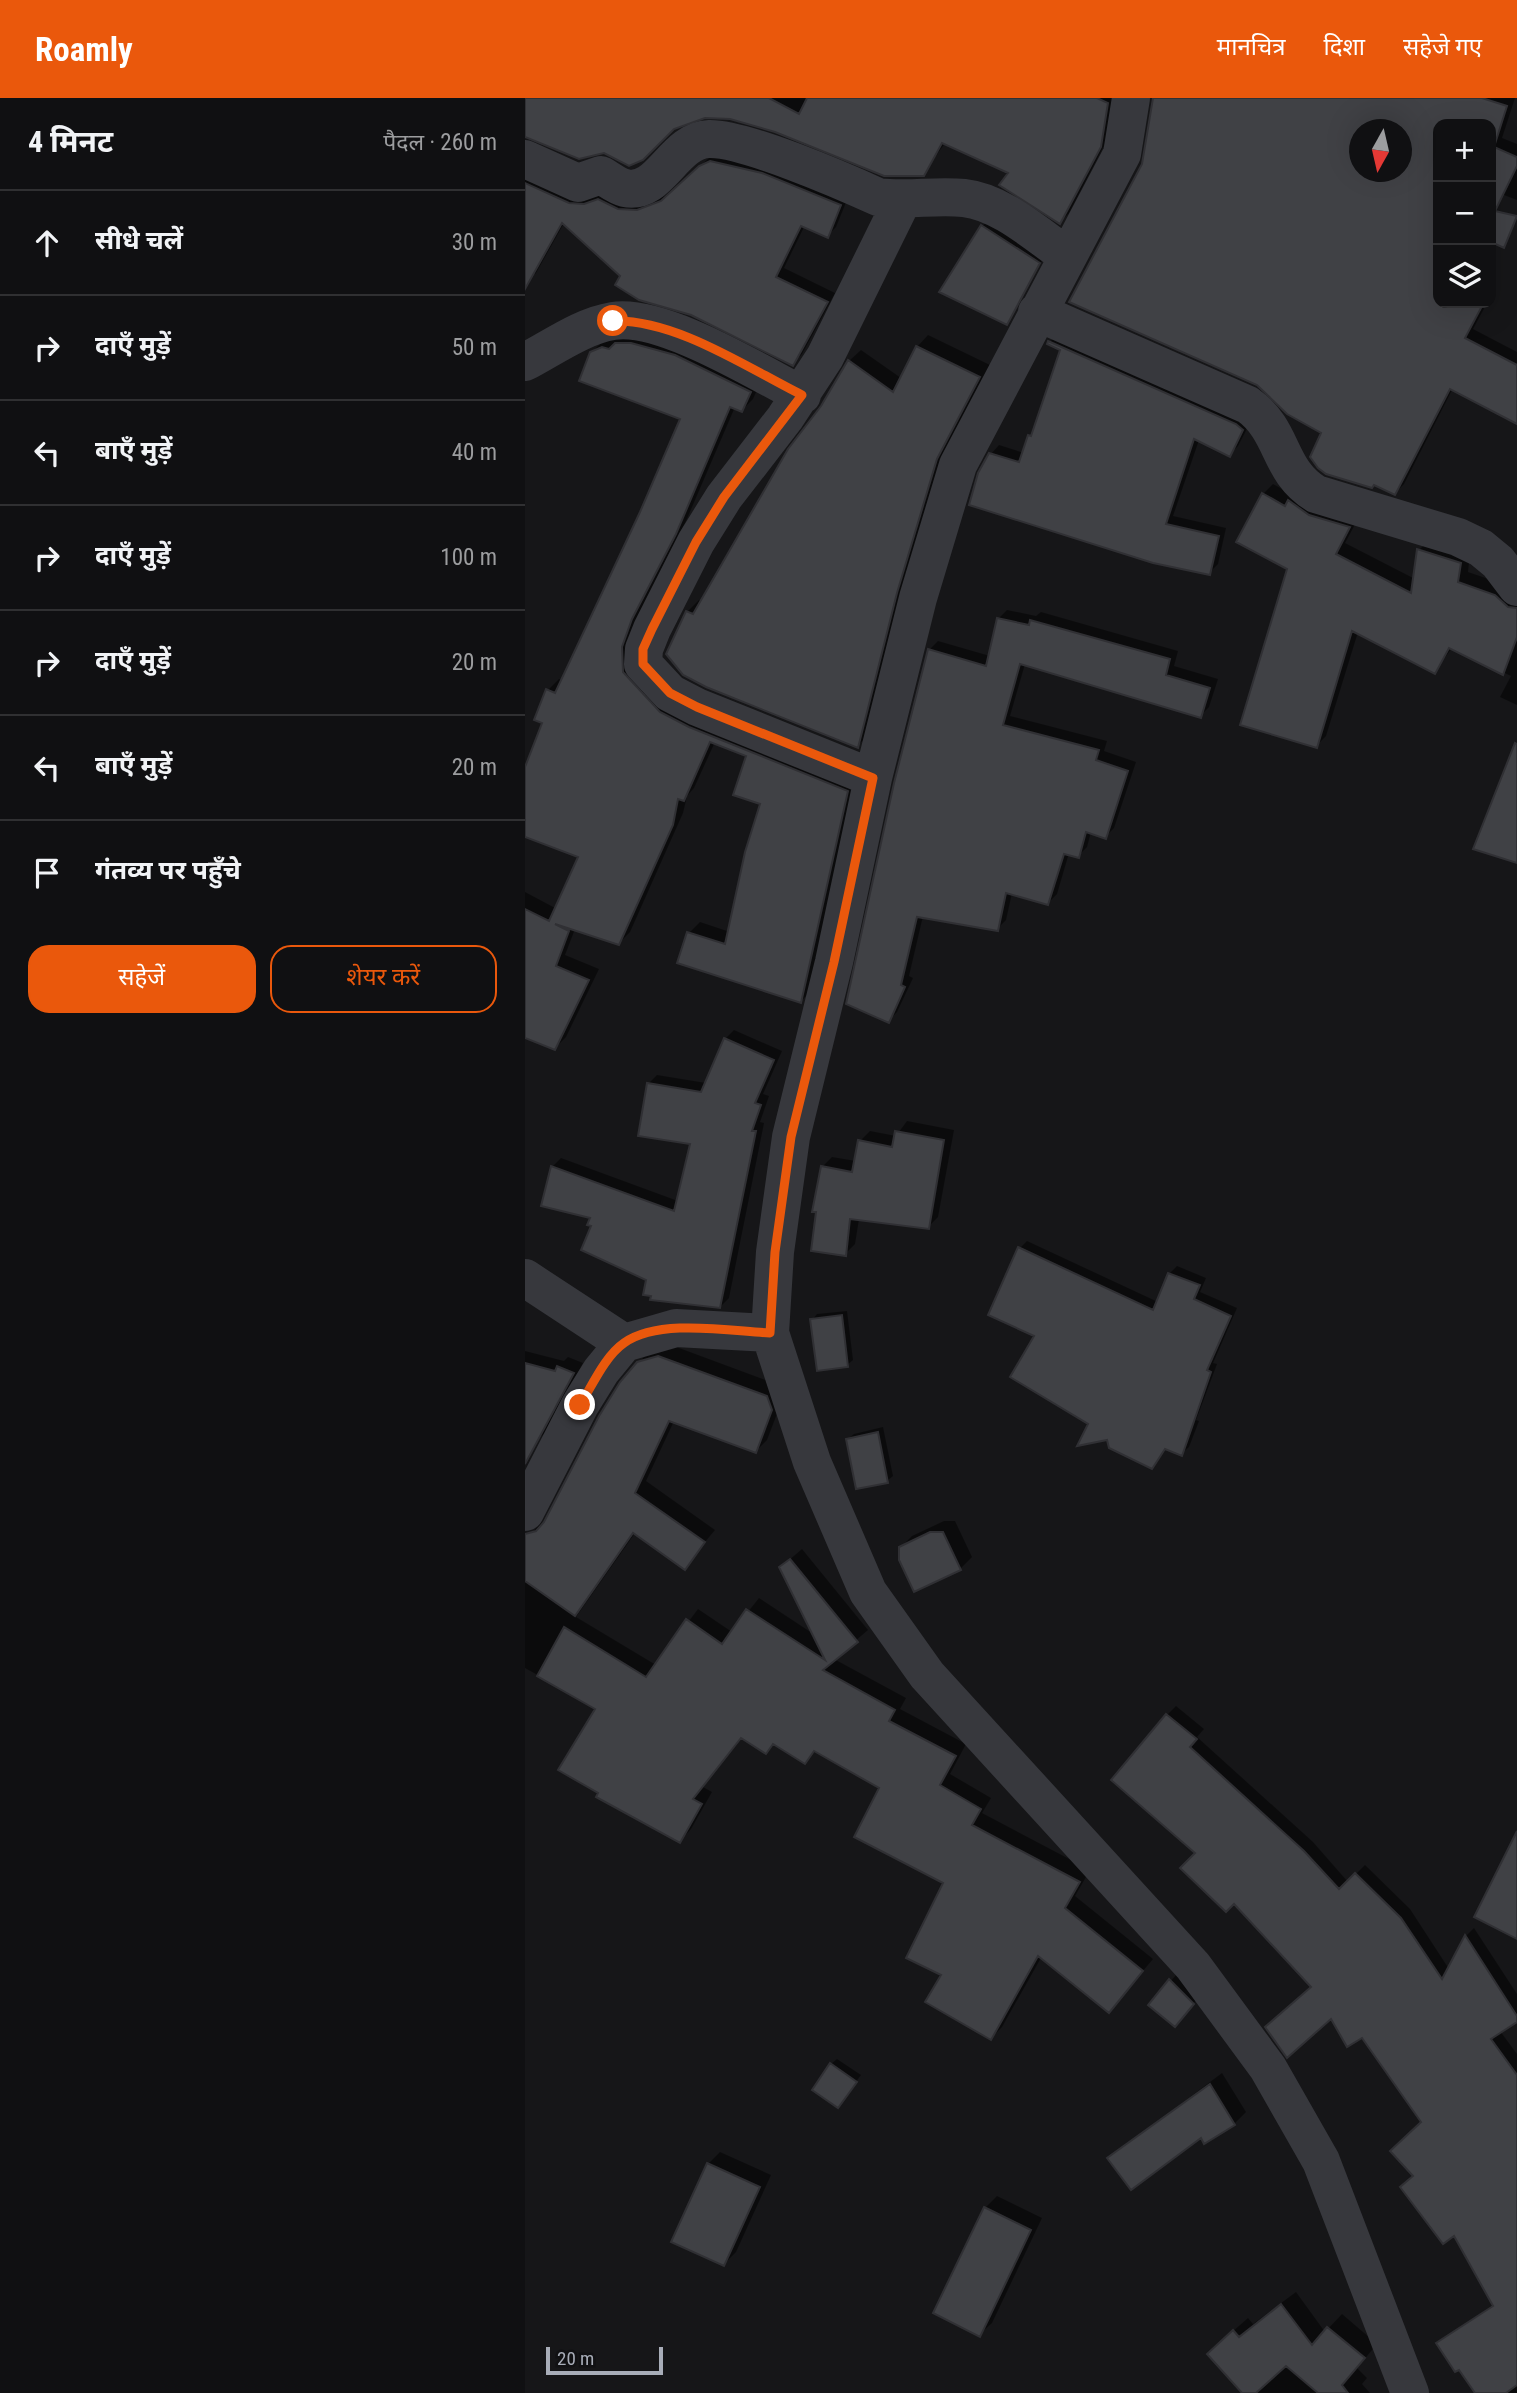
<!DOCTYPE html>
<html lang="hi">
<head>
<meta charset="utf-8">
<style>
	:root { --surface:#101012; --page:#1e1e20; --text:#f1f3f6; --muted:#9c9d9f; --line:#303032; --accent:#ea580c }
	body { margin:0; font-family:"Roboto Condensed","Noto Sans Devanagari",sans-serif; background:var(--page); color:var(--text) }
	.controls { position:absolute; right:21px; top:21px; display:grid; overflow:hidden; border-radius:14px; box-shadow:0 7px 28px #0002 }
	.controls button { width:63px; height:63px; display:grid; place-items:center; padding:0; border:0; border-bottom:2px solid var(--line); background:var(--surface); color:var(--text); font:35px sans-serif }
	.compass { position:absolute; left:824px; top:21px; width:63px; height:63px; border-radius:50%; background:var(--surface); box-shadow:0 7px 28px #0002; rotate:188deg }
	.scale { position:absolute; left:21px; bottom:18px; width:117px; box-sizing:border-box; padding-left:7px; border:4px solid #a8adb8; border-top:0; font-size:19px; line-height:24px; white-space:nowrap; color:#a8adb8; -webkit-text-stroke:5px #111113; paint-order:stroke }
	.stop { position:absolute; width:21px; height:21px; margin:-16px; border:5px solid #ea580c; border-radius:50%; background:#fff }
	.stop.end { background:#ea580c; border-color:#fff; box-shadow:0 2px 7px #0008 }
	.list { margin:0; padding:0; list-style:none }
	h2 { display:flex; justify-content:space-between; align-items:center; height:91px; margin:0; padding:0 28px; font-size:30px }
	h2 small { font-size:23px; font-weight:400; color:var(--muted) }
	.list li { display:grid; grid-template-columns:46px 1fr auto; gap:21px; align-items:center; box-sizing:border-box; height:105px; padding:0 28px; border-top:2px solid var(--line) }
	.list b { display:block; font-size:26px; white-space:nowrap }
	.list em { font-size:23px; font-style:normal; color:var(--muted) }
	.actions { display:flex; gap:14px; padding:21px 28px }
	.actions a { flex:1; padding:16px 0; border:2px solid var(--accent); border-radius:21px; text-align:center; font-size:24px; color:var(--accent) }
	.actions .main { background:var(--accent); color:#fff }
	.icon { flex:none; width:38px; height:38px; fill:none; stroke:currentColor; stroke-width:2; stroke-linecap:round; stroke-linejoin:round }
	.map { position:relative; flex:none; width:992px; height:2295px; overflow:hidden }
	header { display:flex; align-items:center; gap:42px; box-sizing:border-box; height:98px; padding:0 35px; background:var(--accent); color:#fff }
	header strong { font-size:33px }
	nav { display:flex; gap:38px; margin-inline-start:auto; font-size:24px }
	main { display:flex }
	aside { flex:1; background:var(--surface) }
	.map>svg:first-child { display:block }
</style>
</head>
<body>
<header>
<strong>Roamly</strong>
<nav><a>मानचित्र</a><a>दिशा</a><a>सहेजे गए</a></nav>
</header>
<main>
<aside>
<h2>4 मिनट<small>पैदल · 260 m</small></h2>
<ul class="list">
<li><svg class="icon" aria-label="ahead" viewBox="0 0 24 24"><path d="M12 20V5M6 11l6-6 6 6"/></svg><div><b>सीधे चलें</b></div><em>30 m</em></li>
<li><svg class="icon" aria-label="right" viewBox="0 0 24 24"><path d="M7 20v-9h11M14 6l5 5-5 5"/></svg><div><b>दाएँ मुड़ें</b></div><em>50 m</em></li>
<li><svg class="icon" aria-label="left" viewBox="0 0 24 24"><path d="M17 20v-9H6M10 6l-5 5 5 5"/></svg><div><b>बाएँ मुड़ें</b></div><em>40 m</em></li>
<li><svg class="icon" aria-label="right" viewBox="0 0 24 24"><path d="M7 20v-9h11M14 6l5 5-5 5"/></svg><div><b>दाएँ मुड़ें</b></div><em>100 m</em></li>
<li><svg class="icon" aria-label="right" viewBox="0 0 24 24"><path d="M7 20v-9h11M14 6l5 5-5 5"/></svg><div><b>दाएँ मुड़ें</b></div><em>20 m</em></li>
<li><svg class="icon" aria-label="left" viewBox="0 0 24 24"><path d="M17 20v-9H6M10 6l-5 5 5 5"/></svg><div><b>बाएँ मुड़ें</b></div><em>20 m</em></li>
<li><svg class="icon" aria-label="arrive" viewBox="0 0 24 24"><path d="M6 21V4h12l-3 4 3 4H6"/></svg><div><b>गंतव्य पर पहुँचे</b></div></li>
</ul>
<div class="actions"><a class="main">सहेजें</a><a>शेयर करें</a></div>
</aside>
<div class="map">
<svg width="992" height="2295" viewBox="0 0 992 2295">
	<rect width="100%" height="100%" fill="#161618"/>
	<path fill="#0007" fill-rule="evenodd" d="M0 0H592L584 38 544 115 535 124 485 74 420 45 398 76 251 32 186 17 79 54 0 38Z
		M628 0H990L977 40 992 46V102L966 92V26H913V205H962L948 231 992 254V324L928 290 879 386 870 395 799 335 620 60ZM834 32H876V74H834Z
		M196 55 324 97 311 129 302 138 280 127 259 170 310 195 277 256 268 265 97 178 39 125 11 175 0 183V70L131 102 148 94 185 59Z
		M463 123 519 159 482 225 457 128Z
		M103 235 236 283 228 301 217 312 210 309 161 423 117 510 107 553 333 682 287 892 276 903 164 835 175 824 205 834 237 704 223 657 190 644 169 690 162 698 158 715 105 834 94 845 50 831 40 857 74 871 41 939 30 950 0 936V794L32 811 56 758 0 737V673L19 624 23 592 34 581 37 582 117 415 157 320 66 255 78 243Z
		M533 235 726 323 713 348 705 356 674 342 648 418 701 430 693 466 684 475 466 356 474 347 499 355 509 334 537 251 525 244Z
		M403 237 465 267 344 637 332 648 162 514 174 502 177 504 324 263 336 252 376 280 392 249Z
		M748 386 770 398 834 419 820 445 890 481 894 452 904 442 945 455 943 474 981 487 992 497V607L975 599 986 578 927 550 910 573 833 534 801 638 791 648 765 470 738 396Z
		M482 512 511 518 516 514 653 553 649 568 693 581 684 609 675 618 500 566 485 618 582 643 579 653 611 664 589 730 580 739 566 734 562 749 553 758 544 755 532 796 523 805 487 795 481 822 472 831 398 818 384 878 388 880 372 914 363 923 404 552 413 543 465 558 473 521Z
		M209 932 257 953 238 996 244 998 235 1024 239 1025 204 1200 195 1209 69 1127 67 1118 27 1069 36 1060 153 1103 167 1045 123 986 132 977 181 985 200 941Z
		M382 1023 429 1032 413 1119 403 1129 334 1121 330 1146 320 1156 297 1069 307 1059 331 1063 335 1043 345 1033 371 1038Z
		M502 1143 633 1204 644 1176 652 1168 681 1180 675 1194 712 1210 688 1265 692 1266 671 1322 674 1323 664 1349 656 1356 642 1350 627 1369 583 1340 566 1325 511 1237 495 1150Z
		M322 1213 328 1262 322 1267 287 1222 292 1216Z
		M146 1247 254 1287 258 1300 242 1342 231 1353 149 1323 121 1383 190 1432 159 1469 110 1435 51 1519 131 1567 173 1511 207 1534 234 1500 290 1537 256 1469 277 1451 343 1532 309 1561 381 1600 375 1611 441 1646 425 1676 466 1700 457 1715 565 1772 550 1798 628 1861 584 1913 517 1858 477 1929 466 1940 418 1876 421 1784 356 1690 291 1652 280 1664 250 1645 240 1654 217 1638 178 1689 187 1694 166 1731 155 1743 75 1694 72 1610 0 1570V1442L16 1425 22 1422 113 1265 125 1253Z
		M0 1253 39 1263 43 1259 58 1265 20 1335 9 1345 0 1307Z
		M358 1329 368 1378 362 1383 323 1341 329 1336Z
		M419 1423H430L447 1459 435 1471 375 1450 387 1438Z
		M651 1608 679 1631 672 1639 788 1744 823 1784 840 1767 885 1811 924 1871 941 1838 949 1830 992 1896V1922L975 1933 992 1956V2295H952L914 2245 969 2206 930 2135 890 2077 898 2024 838 1938 788 1889 672 1755 642 1617Z
		M651 1877 673 1900 655 1921 625 1907Z
		M312 1961 336 1977 313 2008 306 1966Z
		M697 1975 721 2014 709 2026 680 2043 676 2037 584 2060Z
		M195 2054 246 2077 211 2154 199 2166 183 2066Z
		M472 2098 517 2120 467 2225 455 2236 460 2110Z
		M771 2194 800 2234 817 2216 852 2246 832 2270 842 2280 837 2286 845 2295H719L698 2242 723 2220 728 2226Z"/>
	<path fill="#404145" stroke="#303034" stroke-width="2" fill-rule="evenodd" d="M0 0H244L274 16 282 0H572L583 5 576 49 535 126 474 87 483 75 417 45 399 78H359L250 34 205 21 180 20 149 31 118 62 104 68 79 55 54 61 0 39Z
		M628 0H957L982 8 969 49 992 59V68L970 113 992 118 979 150 966 144V26H913V205H946L956 210 940 240 992 267V326L925 291 870 397 849 387 847 390 801 376 793 370 785 359 796 335 762 316 732 287 544 204 617 66ZM835 32H877V74H835Z
		M185 63 237 75 316 107 303 140 276 128 251 179 303 204 268 268 166 217 114 202 90 187 95 178 37 125 0 191V85L44 105 59 106 73 101 93 111 112 112 136 103 174 68Z
		M456 127 515 165 482 227 414 194Z
		M523 243 711 326 718 332 705 359 669 341 641 426 694 438 685 477 628 465 444 407 453 375 464 355 494 364 503 337 506 338 535 252 522 246Z
		M90 245H106L150 257 226 294 217 314 205 309 151 436 107 521 97 549 98 574 135 614 164 629 323 693 276 905 152 865 162 834 200 846 220 754 235 706 208 697 221 658 185 644 159 703 153 701 148 727 94 847 30 826 44 833 31 868 64 882 30 952 0 940V811L24 823 53 759 0 739V669L17 625 9 622 21 591 30 595 115 414 155 321 54 283 65 254 77 249 84 251Z
		M391 248 455 279 412 361 372 495 333 650 181 589 158 577 141 556 161 513 168 516 263 351 296 308 323 262 368 294Z
		M737 395 760 408 763 402 784 417 825 429 811 456 886 495 892 451 936 465 933 484 970 497 983 509 992 510V539L978 577 924 550 910 576 827 533 792 650 715 627 762 471 711 444Z
		M472 520 504 527 505 522 645 561 641 577 685 590 676 620 495 566 478 627 574 652 571 662 603 673 581 741 561 734 554 760 539 756 523 807 481 795 473 833 392 819 376 887 380 889 364 925 321 906 369 685 403 551 461 568Z
		M990 645 992 646V765L948 751Z
		M199 940 249 962 230 1005 236 1007 227 1033H231L195 1210 125 1202 126 1198 118 1197 121 1182 56 1152 66 1128 62 1127 65 1120 16 1108 26 1068 149 1113 165 1046 113 1038 122 985 176 994Z
		M370 1033 419 1042 404 1131 325 1121 321 1158 286 1153 291 1114H287L296 1068 327 1074 333 1042 367 1049Z
		M493 1149 628 1212 643 1175 675 1187 669 1201 706 1218 682 1272 686 1274 657 1358 640 1351 627 1371 584 1350 582 1342 552 1348 563 1326 485 1279 509 1238 463 1217Z
		M317 1217 323 1269 292 1273 285 1221Z
		M133 1258 242 1298 247 1312 231 1355 144 1323 110 1395 180 1444 160 1472 108 1435 50 1518 0 1483V1436L11 1433 19 1424 74 1318 95 1284 112 1264Z
		M0 1265 30 1273 32 1268 49 1275 0 1366Z
		M353 1334 363 1385 331 1391 321 1341Z
		M405 1434H418L436 1472 389 1494 374 1462V1449Z
		M265 1461 333 1544 298 1572 370 1612 364 1623 431 1658 415 1687 456 1711 447 1727 555 1784 540 1810 618 1873 584 1915 513 1858 466 1942 400 1904 416 1877 381 1860 418 1785 329 1739 354 1690 289 1653 280 1666 248 1646 241 1656 216 1640 168 1701 177 1706 155 1745 71 1699 73 1695 33 1672 70 1611 12 1578 39 1529 121 1579 161 1521 197 1546 221 1511 300 1562 254 1469Z
		M641 1616 672 1641 665 1649 779 1753 814 1791 830 1775 876 1820 917 1881 940 1837 992 1918V1924L966 1941 992 1977V2287L981 2295H950L934 2272 930 2274 911 2245 968 2208 929 2138 918 2146 875 2089 888 2078 865 2053 896 2024 837 1940 822 1949 806 1921 762 1960 740 1929 786 1889 709 1806 701 1814 655 1770 670 1755 586 1682Z
		M992 1733V1841L949 1819Z
		M644 1881 669 1906 650 1929 623 1907Z
		M305 1965 332 1984 313 2010 287 1992Z
		M685 1986 710 2027 679 2046 676 2040 606 2092 582 2060Z
		M182 2065 235 2089 199 2168 146 2144Z
		M459 2109 506 2132 455 2239 408 2215Z
		M756 2206 787 2247 802 2229 840 2260 817 2287 823 2295H793L761 2268 731 2295H717L682 2256 708 2232 714 2239Z"/>
	<g fill="none" stroke-linecap="round" stroke-linejoin="round">
		<path stroke="#37383d" stroke-width="38" d="M606 0 597 56 433 367 393 500 348 680 309 864 266 1039 250 1154 245 1235 287 1364 343 1494 402 1577 668 1868 743 1970 796 2063 885 2295
			M0 61 53 85 76 77C83 81 92 88 100 90 135 98 148 42 184 41 219 40 318 83 353 99 382 103 410 97 439 100 476 104 512 137 541 157
			M512 214 723 307C760 334 752 372 791 396L933 439 956 450 973 464 992 489
			M0 264C27 250 57 228 88 223 137 215 232 274 277 297
			M348 680 172 609 145 595 118 566 119 551 127 531 171 444 199 399 260 320 300 259 377 103
			M0 1180 99 1245
			M0 1414 55 1307 76 1273 99 1245 151 1230 245 1235"/>
	</g>
	<g fill="none" stroke-linecap="round" stroke-linejoin="round">
		<path stroke="#ea580c" stroke-width="9" d="M55 1307C67 1288 80 1258 99 1245 134 1220 205 1233 245 1235L250 1154 266 1039 309 864 348 680 172 609 145 595 118 566V551L127 531 171 444 199 399 277 297C221 269 150 221 88 223"/>
	</g>
</svg>
<div class="controls">
<button>+</button>
<button>−</button>
<button><svg class="icon" aria-label="layers" viewBox="0 0 24 24"><path d="M12 4l9 5-9 5-9-5zM3 14l9 5 9-5"/></svg></button>
</div>
<svg class="compass" viewBox="-18 -18 36 36"><path d="M0-13l5 13h-10z" fill="#e53935"/><path d="M0 13l5-13h-10z" fill="#9c9d9f"/></svg>
<div class="scale">20 m</div>
<div class="stop" style="left:88px;top:223px"></div>
<div class="stop end" style="left:55px;top:1307px"></div>
</div>
</main>
</body>
</html>
